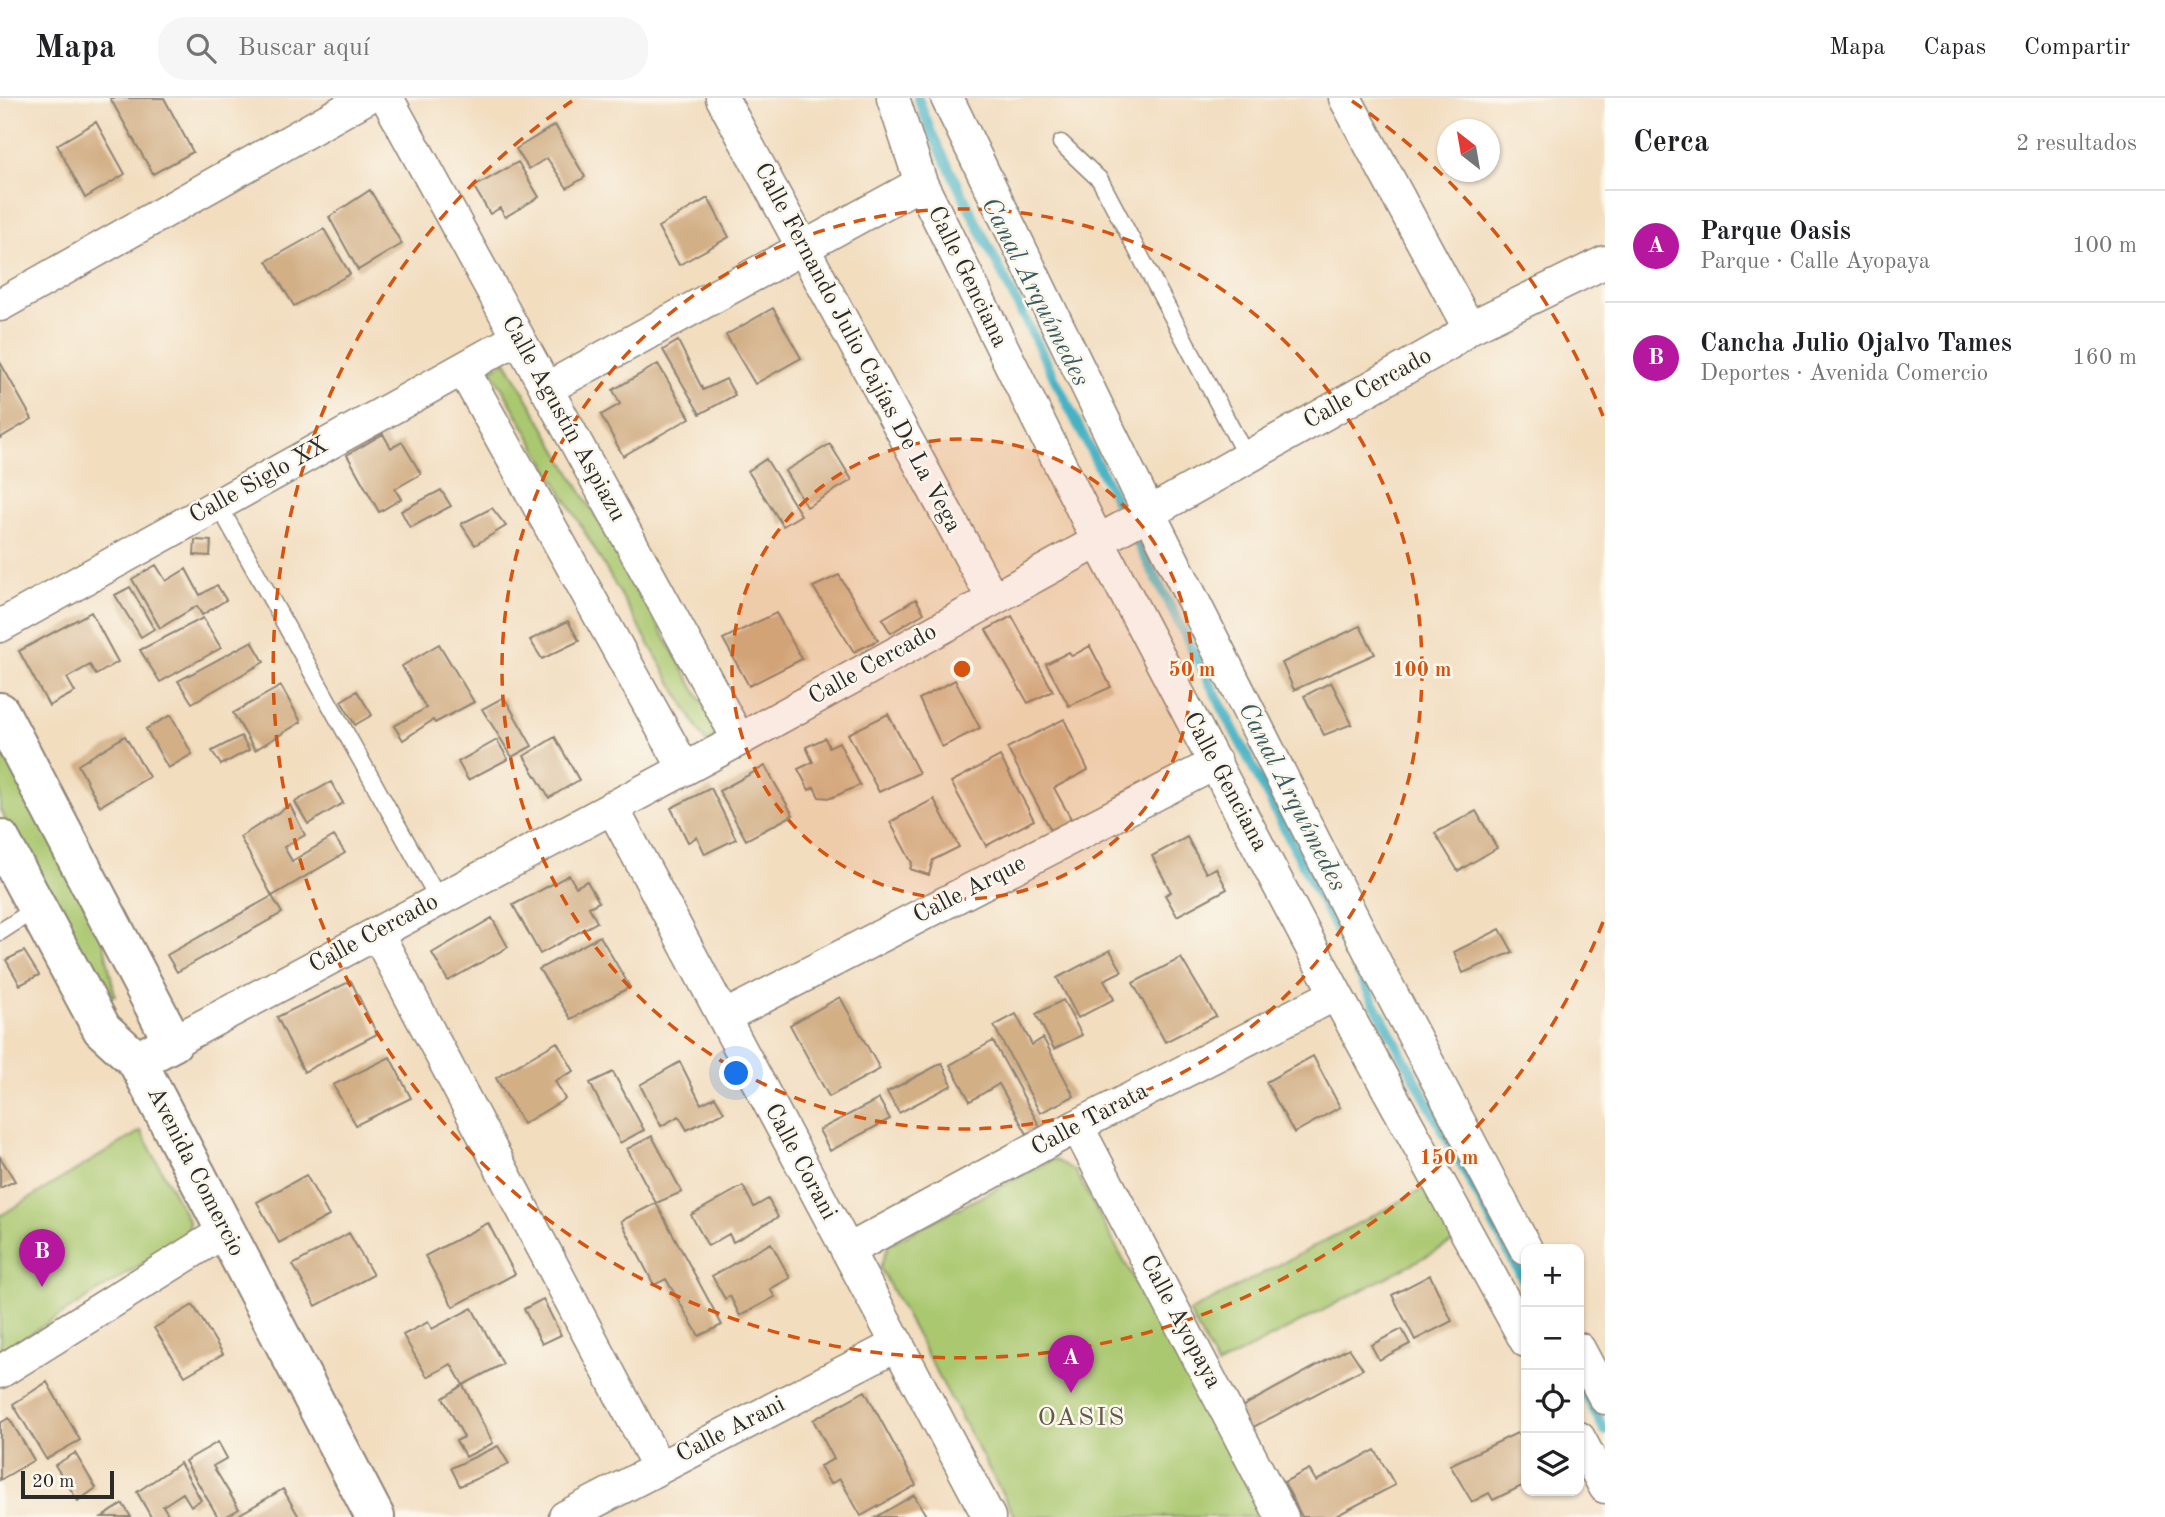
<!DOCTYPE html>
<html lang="es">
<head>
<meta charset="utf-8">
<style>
	:root { --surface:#fff; --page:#f6f6f6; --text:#202124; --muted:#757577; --line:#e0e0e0; --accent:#b5179e }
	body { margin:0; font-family:"Old Standard TT",serif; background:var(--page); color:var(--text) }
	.controls { position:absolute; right:21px; bottom:21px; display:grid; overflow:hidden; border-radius:14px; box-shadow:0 2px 5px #0004 }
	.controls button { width:63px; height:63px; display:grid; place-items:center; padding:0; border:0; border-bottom:2px solid var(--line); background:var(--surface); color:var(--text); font:35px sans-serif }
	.compass { position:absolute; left:1437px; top:21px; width:63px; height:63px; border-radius:50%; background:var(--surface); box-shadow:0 2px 5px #0004; rotate:329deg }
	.scale { position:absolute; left:21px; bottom:18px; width:93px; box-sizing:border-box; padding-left:7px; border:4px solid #2b2b2b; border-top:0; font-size:19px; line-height:24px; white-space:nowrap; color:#2b2b2b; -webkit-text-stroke:5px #fbf7ec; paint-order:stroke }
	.you { position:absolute; left:737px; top:976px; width:24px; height:24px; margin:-18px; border:5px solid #fff; border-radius:50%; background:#1a73e8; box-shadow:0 0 0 10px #1a73e833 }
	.badge { display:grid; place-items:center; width:46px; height:46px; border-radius:50%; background:var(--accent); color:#fff; font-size:23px; font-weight:700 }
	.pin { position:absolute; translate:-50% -58px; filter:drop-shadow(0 2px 4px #0008) }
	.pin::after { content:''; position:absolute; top:37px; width:24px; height:21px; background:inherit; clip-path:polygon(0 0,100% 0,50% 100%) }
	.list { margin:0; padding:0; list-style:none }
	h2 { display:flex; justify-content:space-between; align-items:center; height:91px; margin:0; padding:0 28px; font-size:30px }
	h2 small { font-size:23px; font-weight:400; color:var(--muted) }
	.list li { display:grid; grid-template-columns:46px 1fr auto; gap:21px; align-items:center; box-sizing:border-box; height:112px; padding:0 28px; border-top:2px solid var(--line) }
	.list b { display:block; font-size:26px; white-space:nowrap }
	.list p { margin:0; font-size:23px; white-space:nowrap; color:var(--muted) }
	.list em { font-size:23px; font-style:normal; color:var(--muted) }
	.icon { flex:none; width:38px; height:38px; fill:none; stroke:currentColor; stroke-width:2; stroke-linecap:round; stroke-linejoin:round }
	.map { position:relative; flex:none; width:1605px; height:1419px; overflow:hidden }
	header { display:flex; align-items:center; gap:42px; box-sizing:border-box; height:98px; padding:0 35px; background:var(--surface); border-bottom:2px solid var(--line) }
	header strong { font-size:33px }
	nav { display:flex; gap:38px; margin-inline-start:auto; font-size:24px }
	.search { width:490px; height:63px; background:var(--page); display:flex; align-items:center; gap:18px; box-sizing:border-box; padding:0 24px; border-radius:28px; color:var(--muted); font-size:26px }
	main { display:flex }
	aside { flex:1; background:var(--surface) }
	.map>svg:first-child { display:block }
</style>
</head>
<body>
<header>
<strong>Mapa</strong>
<div class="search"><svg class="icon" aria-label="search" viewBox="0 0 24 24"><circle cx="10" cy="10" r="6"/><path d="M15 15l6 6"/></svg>Buscar aquí</div>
<nav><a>Mapa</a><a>Capas</a><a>Compartir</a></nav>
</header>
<main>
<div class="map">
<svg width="1605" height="1419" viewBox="0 0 1605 1419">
	<rect width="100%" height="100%" fill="#fbf7ec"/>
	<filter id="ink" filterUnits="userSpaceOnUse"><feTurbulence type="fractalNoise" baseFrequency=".0143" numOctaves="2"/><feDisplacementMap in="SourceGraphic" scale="14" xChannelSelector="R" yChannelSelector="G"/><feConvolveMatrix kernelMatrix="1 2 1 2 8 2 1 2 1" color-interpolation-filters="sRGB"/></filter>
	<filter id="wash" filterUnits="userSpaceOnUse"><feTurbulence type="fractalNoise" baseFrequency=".00686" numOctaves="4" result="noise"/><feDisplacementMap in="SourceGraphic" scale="28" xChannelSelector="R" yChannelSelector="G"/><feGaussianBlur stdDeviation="1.57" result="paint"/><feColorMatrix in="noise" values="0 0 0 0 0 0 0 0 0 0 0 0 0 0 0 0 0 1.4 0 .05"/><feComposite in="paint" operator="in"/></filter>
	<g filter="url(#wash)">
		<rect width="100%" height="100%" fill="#f2ddbf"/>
		<path fill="#aac870" stroke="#6a7a4e" stroke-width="2" d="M506 263 721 637 706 645 491 271Z
			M0 647 103 841 115 897 99 901 0 712Z
			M141 1033 189 1124 188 1137 0 1255V1118Z
			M1054 1061 1075 1073 1263 1419H1015L880 1170 889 1146Z
			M1431 1087 1459 1141 1217 1268 1189 1214Z"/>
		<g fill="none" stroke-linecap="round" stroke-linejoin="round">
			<path stroke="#47b2c4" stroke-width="10" d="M918 0 931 34 1114 399 1371 899 1526 1187
				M1579 1284 1605 1333"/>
		</g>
		<g id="blocks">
			<path fill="#d2af85" d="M110 0H164L193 54 153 76Z
				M96 24 125 76 85 100 57 47Z
				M555 27 585 79 567 90 547 60 529 71 516 51Z
				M518 64 539 99 505 119 500 110 490 116 474 89Z
				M370 92 402 146 358 172 329 119Z
				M708 100 729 139 679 167 658 129Z
				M324 131 350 176 294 208 267 163Z
				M773 210 801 260 755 286 726 237Z
				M678 243 703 292 726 281 735 297 700 316 663 252Z
				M0 264 32 321 0 340Z
				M658 266 690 320 623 358 601 317 620 306 613 292Z
				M383 336 391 350 402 344 421 376 395 391 401 401 379 414 347 357Z
				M830 346 852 382 807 409 785 373Z
				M766 361 801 417 783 428 748 373Z
				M441 392 451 408 410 430 401 413Z
				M492 410 506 428 475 447 461 426Z
				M195 442 211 443 210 458 194 457Z
				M156 467 166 483 186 471 200 497 217 487 226 502 202 517 197 508 160 530 132 481Z
				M839 477 878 542 854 554 813 489Z
				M130 489 154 531 141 539 115 497Z
				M916 501 924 515 891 535 882 521Z
				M91 514 118 564 96 577 90 567 67 580 75 594 49 608 19 553Z
				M776 515 802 561 749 588 723 541Z
				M1012 518 1053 593 1028 605 986 532Z
				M203 520 221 550 160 584 140 552Z
				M568 523 579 543 542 561 530 542Z
				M1360 528 1375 556 1294 592 1282 565Z
				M252 543 264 564 192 605 178 583Z
				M439 546 474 604 435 625 433 622 403 642 394 628 426 610 402 568Z
				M1090 548 1111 589 1069 608 1046 566 1069 554 1072 558Z
				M955 582 980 630 942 649 919 601Z
				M1331 584 1352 626 1324 637 1304 598Z
				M281 588 301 624 255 652 233 615Z
				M357 593 372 617 355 627 341 603Z
				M504 599 532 648 512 659 482 611Z
				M888 616 919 675 879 694 848 636Z
				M171 617 192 656 168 670 146 631Z
				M1064 621 1088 672 1054 690 1074 726 1053 736 1007 650Z
				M125 638 149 679 100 708 78 667Z
				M241 638 249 652 221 667 212 653Z
				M555 639 579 682 549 700 524 658Z
				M825 640 829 649 839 644 860 687 831 700 819 699 814 689 809 692 798 671 813 664 806 649Z
				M497 642 508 661 468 682 458 664Z
				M1000 658 1034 722 986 748 951 684Z
				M765 668 793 717 746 742 719 693Z
				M331 684 343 705 308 726 295 704Z
				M711 690 736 741 705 756 697 739 688 744 671 710Z
				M934 701 959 749 933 762 929 777 910 771 912 765 890 724Z
				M290 707 305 737 284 749 292 763 334 738 345 755 272 798 240 739Z
				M1476 713 1497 750 1458 773 1435 735Z
				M1187 739 1206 775 1216 770 1227 791 1177 818 1165 797 1171 794 1152 758Z
				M569 777 576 789 587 783 599 804 589 809 597 824 540 856 513 807Z
				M272 798 282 815 177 874 167 857Z
				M492 820 508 849 448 883 432 855Z
				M1500 831 1513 854 1463 875 1454 854Z
				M600 838 630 889 571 921 539 871Z
				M1110 852 1122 873 1104 882 1114 901 1078 920 1057 880Z
				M24 853 39 877 20 887 6 862Z
				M1181 860 1216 918 1165 944 1133 885Z
				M351 883 377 936 304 974 277 919Z
				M840 899 880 971 829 999 790 927Z
				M1063 902 1082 937 1054 951 1036 916Z
				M1016 916 1032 947 1043 940 1074 998 1040 1015 994 928Z
				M993 943 1040 1029 1027 1036 999 986 970 1003 950 967Z
				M557 944 574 973 555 983 565 1001 523 1026 496 980Z
				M1313 958 1340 1009 1294 1035 1266 984Z
				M390 959 411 1000 356 1027 333 987Z
				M680 964 701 1006 715 999 724 1014 687 1032 679 1018 661 1028 640 987Z
				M942 965 952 987 899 1015 887 994Z
				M613 974 644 1032 620 1045 590 985Z
				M879 1001 890 1021 830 1053 819 1032Z
				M652 1038 682 1094 656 1105 722 1227 699 1238 666 1181 654 1187 621 1123 656 1105 627 1051Z
				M0 1059 15 1083 0 1090Z
				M306 1077 329 1118 279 1145 257 1104Z
				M743 1088 754 1109 768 1101 778 1119 733 1144 729 1136 708 1148 691 1117Z
				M488 1125 515 1176 453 1209 425 1158Z
				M349 1135 373 1177 316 1208 293 1167Z
				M771 1145 790 1180 770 1191 775 1199 740 1218 730 1198 725 1201 712 1178Z
				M1430 1177 1452 1223 1415 1242 1392 1197Z
				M543 1201 561 1237 542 1246 524 1211Z
				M193 1207 223 1256 185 1278 154 1230Z
				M472 1210 503 1266 463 1287 451 1266 427 1279 403 1237 428 1224 432 1231Z
				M1402 1231 1410 1246 1379 1262 1371 1247Z
				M1349 1250 1363 1271 1246 1333 1234 1313Z
				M47 1284 80 1342 46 1361 13 1306Z
				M463 1287 493 1345 466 1359 456 1343 464 1339 443 1300Z
				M865 1293 916 1387 861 1418 840 1381 830 1386 820 1368 834 1361 813 1322Z
				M9 1320 34 1362 0 1382V1325Z
				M1517 1335 1526 1351V1386L1493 1402 1489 1395 1472 1404 1450 1367Z
				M218 1344 227 1360 213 1368 239 1411 225 1419H218L185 1363Z
				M498 1348 509 1366 460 1388 451 1370Z
				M1375 1352 1395 1387 1334 1419H1302L1284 1384 1309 1371 1316 1383Z
				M75 1355 96 1390 78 1403 55 1367Z
				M180 1365 201 1402 191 1408 183 1395 163 1408 170 1419H151L137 1394Z
				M283 1391 299 1419H242L240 1416Z
				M914 1397 927 1419H876Z
				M123 1406 131 1419H102Z"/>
		</g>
	</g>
	<g filter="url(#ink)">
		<use href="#blocks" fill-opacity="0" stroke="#8e8475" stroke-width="2"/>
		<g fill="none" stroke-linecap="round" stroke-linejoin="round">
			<g stroke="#8e8475" stroke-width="19">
				<path id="service" d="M1061 45 1100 82 1247 360
					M218 406 439 802
					M0 834 37 810"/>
			</g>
			<g stroke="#8e8475" stroke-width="35">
				<path id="minor" d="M387 0 739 642
					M722 0 993 501
					M893 0 921 85 1098 443 1336 896 1526 1243
					M947 0 1149 415 1378 870 1526 1151
					M1345 0 1469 230
					M0 207 366 0
					M463 271 684 670
					M546 291 921 85
					M0 528 518 240
					M612 709 989 1419
					M377 835 659 1370
					M724 919 1216 665
					M173 944 739 642 1149 415 1448 246 1469 230 1605 164
					M1077 1028 1282 1419
					M847 1153 1077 1028 1336 896
					M1579 1251 1605 1300
					M0 1274 225 1133
					M1579 1340 1605 1389
					M565 1419 898 1246"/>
			</g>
			<g stroke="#8e8475" stroke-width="42">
				<path id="tertiary" d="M0 614 173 944 137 963
					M0 741 102 931 137 963 375 1419"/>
			</g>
			<use href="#service" stroke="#fff" stroke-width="16"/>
			<use href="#minor" stroke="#fff" stroke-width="32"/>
			<use href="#tertiary" stroke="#fff" stroke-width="38"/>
		</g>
	</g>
	<circle cx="962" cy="571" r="230" fill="#d5540f" fill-opacity=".12"/>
	<g fill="none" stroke="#d5540f" stroke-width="3.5" stroke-dasharray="12 9">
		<circle cx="962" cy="571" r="230"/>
		<circle cx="962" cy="571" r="460"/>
		<path d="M1603 824A689 689 0 1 1 572 3M1352 3A689 689 0 0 1 1603 318"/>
	</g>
	<g text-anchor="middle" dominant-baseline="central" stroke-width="5" stroke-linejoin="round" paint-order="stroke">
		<g font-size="24" fill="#2b2b2b" stroke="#fbf7ec">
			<text transform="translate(967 179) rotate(64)">Calle Genciana</text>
			<text transform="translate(857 250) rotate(62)">Calle Fernando Julio Cajías De La Vega</text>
			<text transform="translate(1368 291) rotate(-29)">Calle Cercado</text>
			<text transform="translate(563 321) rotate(61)">Calle Agustín Aspiazu</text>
			<text transform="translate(259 383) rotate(-29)">Calle Siglo XX</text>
			<text transform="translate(873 567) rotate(-29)">Calle Cercado</text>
			<text transform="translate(1225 684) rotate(62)">Calle Genciana</text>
			<text transform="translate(970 792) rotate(-27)">Calle Arque</text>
			<text transform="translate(374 836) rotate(-28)">Calle Cercado</text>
			<text transform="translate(1090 1022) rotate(-28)">Calle Tarata</text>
			<text transform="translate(800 1064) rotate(62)">Calle Corani</text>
			<text transform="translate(195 1074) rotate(63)">Avenida Comercio</text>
			<text transform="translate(1180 1224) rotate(62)">Calle Ayopaya</text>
			<text transform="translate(731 1332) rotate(-27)">Calle Arani</text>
		</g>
		<g font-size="26" font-style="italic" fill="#355a61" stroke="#fbf7ec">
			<text transform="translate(1035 194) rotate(63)">Canal Arquímedes</text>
			<text transform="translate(1292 699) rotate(63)">Canal Arquímedes</text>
		</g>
		<g font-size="26" letter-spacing="2" fill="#65594a" stroke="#fbf7ec">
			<text x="1082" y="1320">OASIS</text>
		</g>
	</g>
	<circle cx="962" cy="571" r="10" fill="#d5540f" stroke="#fbf7ec" stroke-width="3.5"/>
	<g font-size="21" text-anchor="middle" font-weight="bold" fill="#d5540f" stroke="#fbf7ec" stroke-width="5" stroke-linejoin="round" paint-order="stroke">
		<text x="1192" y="578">50 m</text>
		<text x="1422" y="578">100 m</text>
		<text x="1449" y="1066">150 m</text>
	</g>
</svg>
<div class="controls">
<button>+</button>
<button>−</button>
<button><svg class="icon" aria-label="locate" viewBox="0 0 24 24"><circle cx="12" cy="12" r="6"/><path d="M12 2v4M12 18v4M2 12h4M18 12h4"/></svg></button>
<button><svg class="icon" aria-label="layers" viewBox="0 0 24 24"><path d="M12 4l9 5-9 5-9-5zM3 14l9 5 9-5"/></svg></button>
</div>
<svg class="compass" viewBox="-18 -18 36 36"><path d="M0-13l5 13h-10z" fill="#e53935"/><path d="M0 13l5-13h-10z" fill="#757577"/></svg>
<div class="scale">20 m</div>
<div class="you"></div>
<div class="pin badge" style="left:1071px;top:1295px">A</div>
<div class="pin badge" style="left:42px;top:1189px">B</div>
</div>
<aside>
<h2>Cerca<small>2 resultados</small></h2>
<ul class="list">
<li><span class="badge">A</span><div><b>Parque Oasis</b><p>Parque · Calle Ayopaya</p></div><em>100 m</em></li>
<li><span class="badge">B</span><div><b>Cancha Julio Ojalvo Tames</b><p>Deportes · Avenida Comercio</p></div><em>160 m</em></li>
</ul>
</aside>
</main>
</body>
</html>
